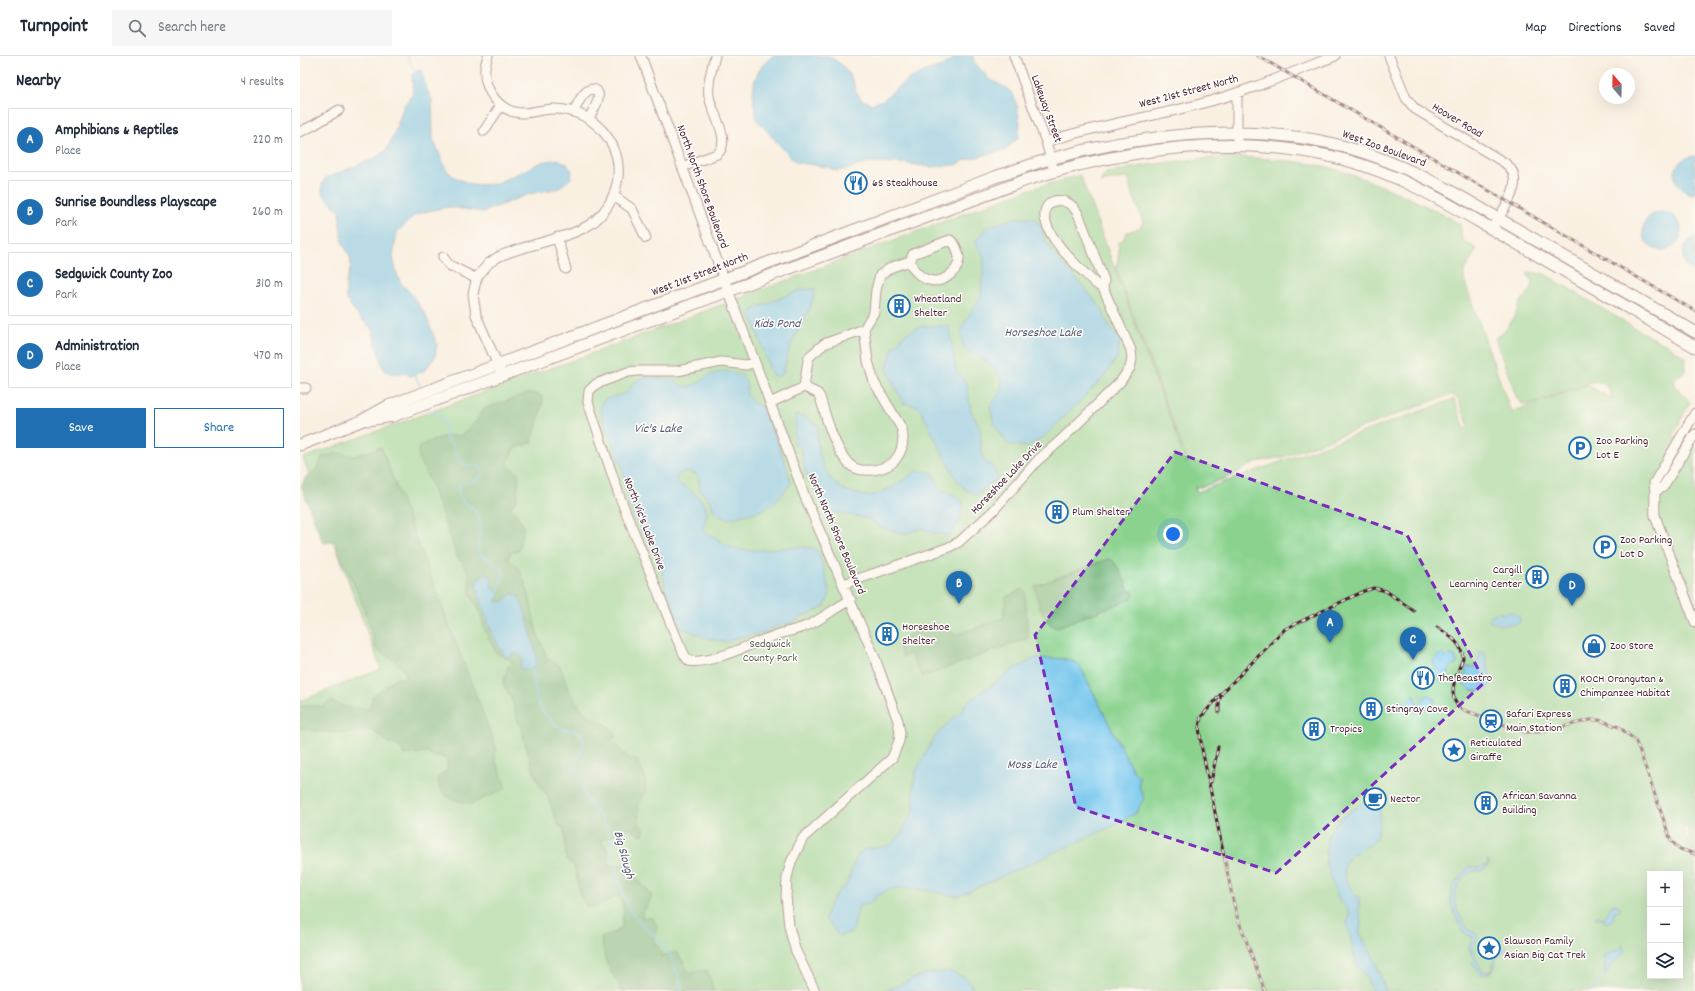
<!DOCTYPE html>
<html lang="en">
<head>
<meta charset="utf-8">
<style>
	:root { --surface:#fff; --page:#f6f6f7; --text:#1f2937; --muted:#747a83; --line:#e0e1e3; --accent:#1f6fb2 }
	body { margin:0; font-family:Dekko,sans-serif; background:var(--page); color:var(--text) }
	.controls { position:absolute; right:12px; bottom:12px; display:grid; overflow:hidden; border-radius:0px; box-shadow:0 4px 16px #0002 }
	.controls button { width:36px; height:36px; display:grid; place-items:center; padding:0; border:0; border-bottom:1px solid var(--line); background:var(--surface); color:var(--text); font:20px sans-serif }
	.compass { position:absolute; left:1299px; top:12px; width:36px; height:36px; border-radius:50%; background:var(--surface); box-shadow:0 4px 16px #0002; rotate:340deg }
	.you { position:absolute; left:873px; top:478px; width:14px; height:14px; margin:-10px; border:3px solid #fff; border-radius:50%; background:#1a73e8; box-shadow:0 0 0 6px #1a73e833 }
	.badge { display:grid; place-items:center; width:26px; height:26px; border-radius:50%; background:var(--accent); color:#fff; font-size:13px; font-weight:700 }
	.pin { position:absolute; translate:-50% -33px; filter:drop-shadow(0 1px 2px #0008) }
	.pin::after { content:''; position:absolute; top:21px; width:14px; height:12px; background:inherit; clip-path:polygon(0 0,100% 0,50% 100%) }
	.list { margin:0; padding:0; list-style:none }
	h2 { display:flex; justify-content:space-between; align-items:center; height:52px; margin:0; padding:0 16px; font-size:17px }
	h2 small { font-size:13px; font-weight:400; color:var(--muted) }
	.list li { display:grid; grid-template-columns:26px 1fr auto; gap:12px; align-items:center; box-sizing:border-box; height:64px; margin:0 8px 8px; padding:0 8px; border:1px solid var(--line); border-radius:0px }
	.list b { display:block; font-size:15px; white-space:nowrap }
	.list p { margin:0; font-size:13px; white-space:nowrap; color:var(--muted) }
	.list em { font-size:13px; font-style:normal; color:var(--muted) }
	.actions { display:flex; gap:8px; padding:12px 16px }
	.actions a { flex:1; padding:9px 0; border:1px solid var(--accent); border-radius:0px; text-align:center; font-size:14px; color:var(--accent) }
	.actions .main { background:var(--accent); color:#fff }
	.icon { flex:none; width:22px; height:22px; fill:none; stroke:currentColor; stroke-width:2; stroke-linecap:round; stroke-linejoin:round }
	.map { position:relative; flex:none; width:1395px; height:935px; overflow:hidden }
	header { display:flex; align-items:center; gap:24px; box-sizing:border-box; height:56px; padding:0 20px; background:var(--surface); border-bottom:1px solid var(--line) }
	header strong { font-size:19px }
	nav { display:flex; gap:22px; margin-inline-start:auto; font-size:14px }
	.search { width:280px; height:36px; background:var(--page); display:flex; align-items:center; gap:10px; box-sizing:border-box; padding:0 14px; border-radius:0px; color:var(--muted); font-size:15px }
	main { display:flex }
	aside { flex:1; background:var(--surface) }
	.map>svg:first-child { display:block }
</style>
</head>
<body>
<header>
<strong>Turnpoint</strong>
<div class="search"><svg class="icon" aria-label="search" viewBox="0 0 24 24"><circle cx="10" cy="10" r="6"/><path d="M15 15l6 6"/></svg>Search here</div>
<nav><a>Map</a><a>Directions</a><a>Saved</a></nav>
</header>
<main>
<aside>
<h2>Nearby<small>4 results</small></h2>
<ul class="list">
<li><span class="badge">A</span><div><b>Amphibians &amp; Reptiles</b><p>Place</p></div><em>220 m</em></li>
<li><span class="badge">B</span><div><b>Sunrise Boundless Playscape</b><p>Park</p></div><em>260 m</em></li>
<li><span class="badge">C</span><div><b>Sedgwick County Zoo</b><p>Park</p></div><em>310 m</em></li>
<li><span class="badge">D</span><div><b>Administration</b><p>Place</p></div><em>470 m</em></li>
</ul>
<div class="actions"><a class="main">Save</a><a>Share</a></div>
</aside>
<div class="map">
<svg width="1395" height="935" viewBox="0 0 1395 935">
	<rect width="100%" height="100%" fill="#fff"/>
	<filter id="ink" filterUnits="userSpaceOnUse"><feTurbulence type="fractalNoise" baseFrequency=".025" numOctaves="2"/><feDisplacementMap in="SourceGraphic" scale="8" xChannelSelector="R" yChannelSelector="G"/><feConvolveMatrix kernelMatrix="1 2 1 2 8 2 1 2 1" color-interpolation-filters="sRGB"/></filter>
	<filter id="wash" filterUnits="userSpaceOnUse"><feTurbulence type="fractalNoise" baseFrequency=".012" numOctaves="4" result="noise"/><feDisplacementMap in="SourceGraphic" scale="16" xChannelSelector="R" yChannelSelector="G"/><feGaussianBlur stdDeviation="0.9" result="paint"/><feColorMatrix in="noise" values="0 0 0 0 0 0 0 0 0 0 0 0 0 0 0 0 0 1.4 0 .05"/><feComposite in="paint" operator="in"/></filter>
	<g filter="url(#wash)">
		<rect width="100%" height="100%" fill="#f9f0e2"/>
		<path fill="#8ad28d" stroke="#6a785c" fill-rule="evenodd" d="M931 101C961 102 993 104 1022 110 1065 120 1121 146 1160 168L1162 184 1177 193 1164 216V224L1211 356 1287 329 1312 343C1311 333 1305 328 1295 325L1229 348H1222L1217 343 1195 282C1210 274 1214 260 1221 246 1224 241 1229 237 1232 233V225L1228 220V216L1245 218 1341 276 1367 289 1386 302 1385 315 1376 321 1374 325 1375 330 1390 346 1373 379 1395 392V794L1389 788 1388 771 1383 773 1388 789 1395 795V935H0V645L81 613 3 402 312 290 727 134 780 119 887 408 883 394 816 213 819 196 818 187 823 184 826 177 841 171 843 166 830 131 829 121 800 126 806 117C847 108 889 103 931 101ZM1149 339H1153L1158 343 1169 371 1165 373 1154 343 897 436 895 431H902L929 421 956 406 983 401ZM1350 818H1380V920H1350Z"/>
		<path fill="#6fb478" stroke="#5c6a52" d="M230 337 240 339 243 342 242 349 232 387 214 392 207 409 219 418 217 443 211 452C230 475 222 469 219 495L212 496 208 502 219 513 224 524 229 539 236 574 248 603 260 610C266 628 273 648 289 660 297 666 310 667 314 677 316 681 313 683 311 685L330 703H336L345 721 346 737C336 746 339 757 339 769L344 773V777L340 779 326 771C318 777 310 779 301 784L307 793 310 809H328C334 821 344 829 352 840L341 861 353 862 357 871 353 885 359 892 362 900 377 896 389 916 407 914 414 935H321C318 925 312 919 308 910 304 901 303 891 301 882L321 873 324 853 319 839 295 852 286 850 280 839 275 812 266 802 264 772 258 769 248 741 236 722 211 642 203 627 208 611 213 606 196 597 186 577 179 553 170 538 169 516 157 501 131 427 119 404 118 395 121 389 142 381 162 379 177 364 183 353Z
			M81 391 197 694 194 699 206 732 171 748 151 743 141 735 137 722 147 714 148 705 141 700 134 701 127 696 105 699 100 691 89 687 71 674C46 679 25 677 0 672V650H23L30 645 45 651 69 653 73 640 95 623 107 621C102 607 88 601 76 593L70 570 58 537 34 486 23 487 1 430 6 421 16 414 22 401 38 397 54 400Z
			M808 503H811C820 512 824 524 829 535H833L834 538 831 543 755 572C742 563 737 546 735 530Z
			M722 533 727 537 725 539 728 582 622 621 610 598 603 601 599 591 608 579 638 570 656 579 703 562 706 541Z"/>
		<path fill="#6dc2ea" stroke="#5c708a" d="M473 0H529L542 9 551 21 556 35 562 44 572 48 583 44 607 24 623 16 643 10 657 0H673L674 6 689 23 706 32 713 38 717 50 720 68 718 82 706 94 665 104 656 109 631 111 603 107 590 108 569 106 548 113 537 115 527 111 495 106 456 63C457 57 455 53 454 47 451 27 457 11 473 0Z
			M121 14 127 34 132 44 133 83 146 113 153 120 172 129 195 128 242 106 258 103 267 108 272 115 271 122 259 132 229 138 183 156 148 151 128 155 115 159 97 176 93 200 96 215 100 226 112 239 125 258 137 288 135 301 124 315 110 320 106 317C97 318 89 319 83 312L72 273 60 262 46 243V227L51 210 50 201 43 187 40 168V155C30 145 14 136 26 122L76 102 87 93 95 76 104 49 113 38 112 18Z
			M1395 100V138H1394C1368 135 1369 101 1395 100Z
			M1343 175a19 19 0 1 1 38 0a19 19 0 1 1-38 0Z
			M715 162H734L741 172 744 182 756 201 784 231 802 253 807 266 820 285 817 302 803 322 744 381 727 391 707 388 694 367 690 350C719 319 686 308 663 290L661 277 663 269 681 240 684 201 675 186 687 171Z
			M1395 181V216C1379 209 1379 189 1395 181Z
			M516 233 510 252 492 286 482 319 477 321 472 319 451 258 452 254 500 234Z
			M621 270H649L656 314 667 329 671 355 680 371 681 393 685 406 694 412 698 423 687 430 676 440 664 432 655 421 619 351 603 347 587 314 592 293 604 279Z
			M427 315C445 320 447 321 447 340L454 347 460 349C472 375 485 400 491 428L474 447 463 454 428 463 418 460 415 457 409 443 400 434 398 421 395 417C388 415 382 415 376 421L377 426C381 432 385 430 390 434 396 438 407 449 407 457 407 462 403 468 402 473 406 478 409 478 415 481 420 484 424 489 430 491 460 500 489 486 516 493L520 500 530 537 525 550 510 558 503 560 494 566 472 572 460 578 444 580 427 586 409 583 388 574H383L372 552 371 542 365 534 363 519 357 500 352 490 342 477 329 448 322 411 302 362 300 349C307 338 317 342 327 336 331 334 331 329 334 326 342 320 365 322 374 324 377 325 379 328 381 330H391L401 326 407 320 420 316Z
			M496 359 505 361 518 370C516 397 523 430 554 437 558 438 564 440 569 440 586 437 604 424 618 414L633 417 641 435 652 438 663 445 661 463 650 480 634 477 623 472 605 477 579 471 570 463 529 455C517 438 501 416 502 394L494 388Z
			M187 519 192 521 191 532 199 537 197 546H203L211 538 218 539 226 559 237 603 236 609 228 615 220 612C223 605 224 600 216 597L212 598 209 602C194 593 182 547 176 529L180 521Z
			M1212 556 1219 560 1220 566 1218 568 1200 569 1188 565 1193 558Z
			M1180 596H1184L1192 626 1187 634 1183 636 1171 634 1159 625 1160 622 1166 619V611H1176Z
			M1143 598 1146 602 1149 599 1155 600 1157 606 1156 609 1151 610 1148 619 1141 627 1133 605 1138 599Z
			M736 602 765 603 779 608 833 715 839 720V730L844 742 836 757 813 770 659 840 604 831 586 834 582 838 576 839C573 847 568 849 560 849 555 857 556 868 552 876L539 880 525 863C529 849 534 837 546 830L557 800 565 793 576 792 591 789 601 778 614 753 613 731 616 715 626 696 634 682 655 660 661 657 665 648 714 613Z
			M1114 638 1118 650 1127 639 1132 640V643H1135V642L1136 643C1130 654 1108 663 1103 647V646L1106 647Z
			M1066 745 1080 752C1080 764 1081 790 1063 791L1057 797H1053C1037 812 1046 824 1055 840L1059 841V854L1061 866 1060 877 1074 902 1086 935H1073L1064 917 1057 911 1047 867 1049 859 1047 853 1040 846 1029 819 1030 814 1026 810C1025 768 1033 767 1066 745Z
			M1187 804 1189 805V809L1181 815H1171C1166 820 1159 826 1157 832 1150 846 1161 861 1167 873L1177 878V883L1173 890 1176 903 1183 916 1191 915 1193 912C1192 903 1196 889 1208 892L1197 902 1193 915 1184 919 1180 918 1172 906 1173 903 1169 891 1173 881 1163 877 1150 846 1153 830 1169 810 1179 812 1188 808Z
			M1316 848 1319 850 1320 854 1315 855 1313 863 1307 867 1301 863 1295 862 1297 860 1303 862 1312 849Z
			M1323 889C1327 902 1316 903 1310 911 1308 914 1307 917 1305 920L1304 918 1305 913 1304 900C1310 895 1317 895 1323 889Z
			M649 915 668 923 674 935H586L621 919Z"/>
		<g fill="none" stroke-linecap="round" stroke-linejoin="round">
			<path stroke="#6dc2ea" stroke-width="1.5" d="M107 0 116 16
				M115 318 121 333
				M127 352 128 354C133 357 139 359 142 363 148 372 140 383 153 388 155 396 159 409 168 410 172 410 175 409 178 409 193 426 165 424 159 430 156 449 170 445 178 459 184 471 177 483 178 495 183 503 196 506 203 513 203 521 201 529 197 536
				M232 612C239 636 229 644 251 664 254 667 258 671 263 673 269 675 278 673 282 680 287 689 275 702 276 712 277 722 284 738 289 746 294 755 303 762 306 771 315 795 316 827 328 850 336 865 349 874 361 885 370 894 380 922 382 935
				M1291 935 1305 919"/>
		</g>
	</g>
	<g filter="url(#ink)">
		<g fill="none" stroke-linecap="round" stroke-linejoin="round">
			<g stroke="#643e46" stroke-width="11">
				<path id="minor" d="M188 0C187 4 185 8 185 12 183 34 200 57 223 57 234 57 245 52 256 53 293 55 321 85 318 121 316 140 305 159 289 169 265 184 225 188 198 201L189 207 177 221 173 238 176 259 200 314
					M341 0 505 441 575 602 598 665 600 677 599 685 592 702 503 782 491 806 487 822 486 840 489 870 495 893 515 935
					M714 0 746 86 754 115
					M1089 0 1106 42 1115 53 1205 107C1229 125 1202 154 1192 173
					M937 37V89
					M274 56C277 50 280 41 285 37 287 35 290 33 293 33 306 36 292 57 288 63
					M184 75 201 49
					M0 76 14 69 39 54
					M746 86C796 69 849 62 900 48 946 36 991 17 1035 0
					M382 111 417 98C433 85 411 56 409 40 407 28 412 12 415 0
					M314 140 332 153 346 182
					M257 181 266 213
					M650 184C655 187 658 195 659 201 659 207 657 213 652 217 647 222 642 225 635 225 623 225 605 211 613 198Z
					M143 201 149 209 177 223
					M455 306 446 309 421 306 377 315H338L328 316 296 328 289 335 288 346 319 439 377 583 385 600 389 605C412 609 456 585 479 578 488 575 497 574 506 570 522 564 535 551 551 544
					M504 331 517 337 520 341C526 361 534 391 548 407 559 419 587 415 596 403 603 394 604 383 602 373L574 326 568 305 564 273
					M0 332H6
					M470 347 504 331 508 304 510 300 524 288 564 273 574 256 576 234 580 219 592 211 610 205
					M1395 357 1354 427C1356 438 1354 448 1355 460L1395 566
					M1356 435 1363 431 1395 378
					M544 528 647 492 659 486 693 455 738 404 761 384 820 326 830 312 832 303 831 294 803 232 804 224 779 160C769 137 742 141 745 162 749 186 780 212 796 228L803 232"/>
			</g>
			<g stroke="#643e46" stroke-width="13">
				<path id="major" d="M68 364 93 360 729 123C832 91 943 76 1049 105 1107 121 1158 154 1211 184 1272 219 1334 255 1395 291
					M0 389 61 365 88 350 695 121C714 115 732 108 750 103 837 79 941 67 1030 87 1074 97 1116 116 1156 138L1395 276"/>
			</g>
			<use href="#minor" stroke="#fff" stroke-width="9"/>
			<use href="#major" stroke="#fff" stroke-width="11"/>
			<g stroke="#4a1f2b" stroke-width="3">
				<path id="rail" d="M958 0 1395 255
					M1137 571C1148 579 1162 586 1163 602 1157 618 1145 640 1161 653L1224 676H1241L1290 664H1299L1319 671 1335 684 1339 693 1371 785 1380 793 1395 798
					M919 656V645L922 637
					M911 726 918 691
					M965 935 937 860 933 844 902 693 899 671 901 661 921 638 985 573 1064 535 1074 532 1086 535 1114 555"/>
			</g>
			<use href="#rail" stroke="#fff" stroke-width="1.5" stroke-dasharray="4.5" stroke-linecap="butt"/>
		</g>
	</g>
	<path d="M0 0H1395V935H0ZM875 396 1107 479 1185 626 976 817 776 751 735 579Z" fill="#f9f0e2" fill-opacity=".55" fill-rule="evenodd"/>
	<path fill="none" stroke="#7b2cbf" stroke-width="3" stroke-dasharray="8 5" stroke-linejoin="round" d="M875 396 1107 479 1185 626 976 817 776 751 735 579Z"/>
	<defs>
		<g id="restaurant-ring" transform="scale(1.15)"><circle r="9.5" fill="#fff" stroke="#1f6fb2" stroke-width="1.5"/><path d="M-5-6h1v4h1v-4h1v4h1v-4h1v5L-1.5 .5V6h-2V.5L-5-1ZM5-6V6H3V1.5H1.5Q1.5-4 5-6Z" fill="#1f6fb2"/></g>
		<g id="building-ring" transform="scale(1.15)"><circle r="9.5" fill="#fff" stroke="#1f6fb2" stroke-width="1.5"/><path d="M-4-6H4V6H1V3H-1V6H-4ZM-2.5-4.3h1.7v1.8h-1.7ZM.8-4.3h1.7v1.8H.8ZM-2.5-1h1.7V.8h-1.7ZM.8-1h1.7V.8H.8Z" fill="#1f6fb2"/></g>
		<g id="parking-ring" transform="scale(1.15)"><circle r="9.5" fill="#fff" stroke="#1f6fb2" stroke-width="1.5"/><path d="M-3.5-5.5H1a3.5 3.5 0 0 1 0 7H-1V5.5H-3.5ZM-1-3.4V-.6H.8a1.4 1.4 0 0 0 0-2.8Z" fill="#1f6fb2"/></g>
		<g id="shop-ring" transform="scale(1.15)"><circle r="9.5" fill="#fff" stroke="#1f6fb2" stroke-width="1.5"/><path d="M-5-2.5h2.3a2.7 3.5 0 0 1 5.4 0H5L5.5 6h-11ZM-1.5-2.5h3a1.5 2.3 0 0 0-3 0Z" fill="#1f6fb2"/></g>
		<g id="station-ring" transform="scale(1.15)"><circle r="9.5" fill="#fff" stroke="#1f6fb2" stroke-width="1.5"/><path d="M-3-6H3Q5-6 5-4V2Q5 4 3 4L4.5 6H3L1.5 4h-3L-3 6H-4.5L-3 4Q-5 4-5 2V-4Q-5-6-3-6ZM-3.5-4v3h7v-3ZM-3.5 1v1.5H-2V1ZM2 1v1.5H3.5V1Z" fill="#1f6fb2"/></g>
		<g id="sight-ring" transform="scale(1.15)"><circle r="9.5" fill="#fff" stroke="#1f6fb2" stroke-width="1.5"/><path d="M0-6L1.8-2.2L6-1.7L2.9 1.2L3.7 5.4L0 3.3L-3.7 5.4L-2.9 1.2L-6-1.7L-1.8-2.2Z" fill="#1f6fb2"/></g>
		<g id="cafe-ring" transform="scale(1.15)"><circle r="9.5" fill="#fff" stroke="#1f6fb2" stroke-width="1.5"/><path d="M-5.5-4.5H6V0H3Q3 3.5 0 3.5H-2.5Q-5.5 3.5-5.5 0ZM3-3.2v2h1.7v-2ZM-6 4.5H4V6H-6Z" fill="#1f6fb2"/></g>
	</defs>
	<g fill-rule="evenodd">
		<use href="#restaurant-ring" x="556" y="127"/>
		<use href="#building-ring" x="599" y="250"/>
		<use href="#parking-ring" x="1280" y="392"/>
		<use href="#building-ring" x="757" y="456"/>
		<use href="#parking-ring" x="1305" y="491"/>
		<use href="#building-ring" x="1237" y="521"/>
		<use href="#building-ring" x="587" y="578"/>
		<use href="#shop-ring" x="1294" y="590"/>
		<use href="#restaurant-ring" x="1123" y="622"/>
		<use href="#building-ring" x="1265" y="630"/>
		<use href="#building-ring" x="1071" y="653"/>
		<use href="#station-ring" x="1191" y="665"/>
		<use href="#building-ring" x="1014" y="673"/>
		<use href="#sight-ring" x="1154" y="694"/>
		<use href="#cafe-ring" x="1075" y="743"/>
		<use href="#building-ring" x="1186" y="747"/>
		<use href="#sight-ring" x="1189" y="892"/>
	</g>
	<g text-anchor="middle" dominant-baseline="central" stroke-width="3" stroke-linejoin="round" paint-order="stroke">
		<g font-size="12" fill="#4a1f2b" stroke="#fff">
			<text transform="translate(889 36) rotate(-15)">West 21st Street North</text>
			<text transform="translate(746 53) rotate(70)">Lakeway Street</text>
			<text transform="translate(1157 65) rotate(31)">Hoover Road</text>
			<text transform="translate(1084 93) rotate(20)">West Zoo Boulevard</text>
			<text transform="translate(402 131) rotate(70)">North North Shore Boulevard</text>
			<text transform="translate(400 219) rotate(-21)">West 21st Street North</text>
			<text transform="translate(707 422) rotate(-46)">Horseshoe Lake Drive</text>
			<text transform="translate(344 468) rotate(69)">North Vic's Lake Drive</text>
			<text transform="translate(536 478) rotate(67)">North North Shore Boulevard</text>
		</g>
		<g font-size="12" fill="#4a1f2b" stroke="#fff" text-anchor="start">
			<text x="572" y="127">6S Steakhouse</text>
			<text x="614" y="243">Wheatland<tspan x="614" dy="14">Shelter</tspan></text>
			<text x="1296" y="385">Zoo Parking<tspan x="1296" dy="14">Lot E</tspan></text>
			<text x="772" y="456">Plum Shelter</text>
			<text x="1320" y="484">Zoo Parking<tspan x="1320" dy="14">Lot D</tspan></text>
			<text x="1222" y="514" text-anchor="end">Cargill<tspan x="1222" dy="14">Learning Center</tspan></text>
			<text x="602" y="571">Horseshoe<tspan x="602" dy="14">Shelter</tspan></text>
			<text x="1310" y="590">Zoo Store</text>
			<text x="1138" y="622">The Beastro</text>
			<text x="1280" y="623">KOCH Orangutan &amp;<tspan x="1280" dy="14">Chimpanzee Habitat</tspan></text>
			<text x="1086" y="653">Stingray Cove</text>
			<text x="1206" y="658">Safari Express<tspan x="1206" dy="14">Main Station</tspan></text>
			<text x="1030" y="673">Tropics</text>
			<text x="1170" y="687">Reticulated<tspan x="1170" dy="14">Giraffe</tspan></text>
			<text x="1202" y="740">African Savanna<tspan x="1202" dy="14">Building</tspan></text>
			<text x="1090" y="743">Nector</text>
			<text x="1204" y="885">Slawson Family<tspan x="1204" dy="14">Asian Big Cat Trek</tspan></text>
		</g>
		<g font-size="12" fill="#605e4d" stroke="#fff">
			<text x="470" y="588">Sedgwick<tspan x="470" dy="14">County Park</tspan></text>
		</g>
		<g font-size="13" font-style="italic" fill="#56586e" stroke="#fff">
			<text x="477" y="268">Kids Pond</text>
			<text x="743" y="277">Horseshoe Lake</text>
			<text x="358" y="373">Vic's Lake</text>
			<text x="732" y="709">Moss Lake</text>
			<text transform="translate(323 799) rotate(75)">Big Slough</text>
		</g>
	</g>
</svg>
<div class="controls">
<button>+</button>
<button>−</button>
<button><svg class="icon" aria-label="layers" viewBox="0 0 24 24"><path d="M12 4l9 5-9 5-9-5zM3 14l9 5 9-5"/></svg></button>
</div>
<svg class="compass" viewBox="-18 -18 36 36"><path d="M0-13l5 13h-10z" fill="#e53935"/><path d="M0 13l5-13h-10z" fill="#747a83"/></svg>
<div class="you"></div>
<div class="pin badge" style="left:1030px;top:587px">A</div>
<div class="pin badge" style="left:659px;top:548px">B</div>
<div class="pin badge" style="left:1113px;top:604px">C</div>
<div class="pin badge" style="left:1272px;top:550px">D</div>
</div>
</main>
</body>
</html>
